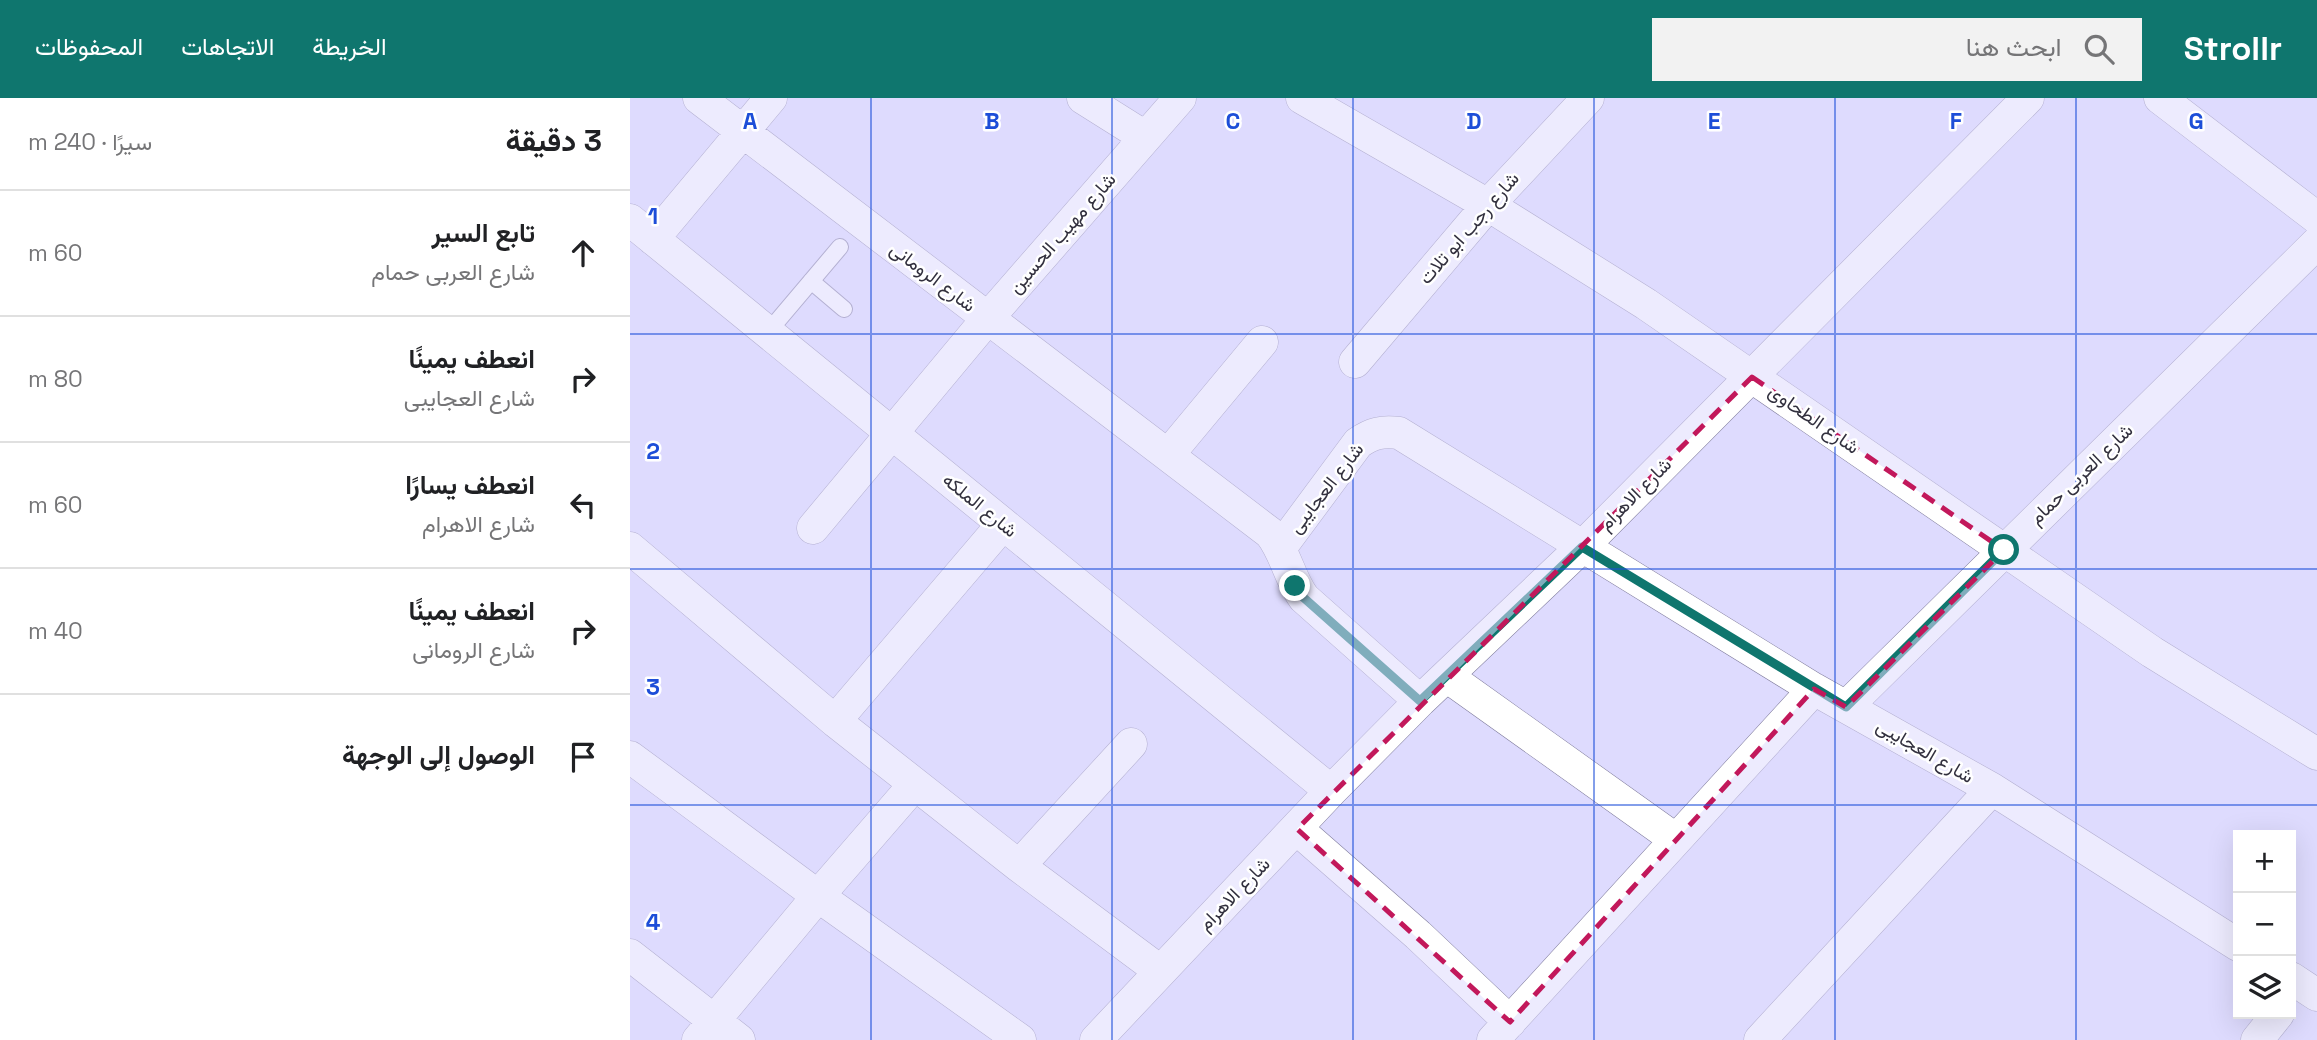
<!DOCTYPE html>
<html lang="ar">
<head>
<meta charset="utf-8">
<style>
	:root { --surface:#fff; --page:#f2f2f2; --text:#202124; --muted:#757577; --line:#e0e0e0; --accent:#0f766e }
	body { margin:0; font-family:"Space Grotesk",Vazirmatn,sans-serif; background:var(--page); color:var(--text); direction:rtl }
	.controls { position:absolute; right:21px; bottom:21px; display:grid; overflow:hidden; border-radius:0px; box-shadow:0 7px 28px #0002 }
	.controls button { width:63px; height:63px; display:grid; place-items:center; padding:0; border:0; border-bottom:2px solid var(--line); background:var(--surface); color:var(--text); font:35px sans-serif }
	.stop { position:absolute; width:21px; height:21px; margin:-16px; border:5px solid #0f766e; border-radius:50%; background:#fff }
	.stop.end { background:#0f766e; border-color:#fff; box-shadow:0 2px 7px #0008 }
	.list { margin:0; padding:0; list-style:none }
	h2 { display:flex; justify-content:space-between; align-items:center; height:91px; margin:0; padding:0 28px; font-size:30px }
	h2 small { font-size:23px; font-weight:400; color:var(--muted) }
	.list li { display:grid; grid-template-columns:46px 1fr auto; gap:21px; align-items:center; box-sizing:border-box; height:126px; padding:0 28px; border-top:2px solid var(--line) }
	.list b { display:block; font-size:26px; white-space:nowrap }
	.list p { margin:0; font-size:23px; white-space:nowrap; color:var(--muted) }
	.list em { font-size:23px; font-style:normal; color:var(--muted) }
	.icon { flex:none; width:38px; height:38px; fill:none; stroke:currentColor; stroke-width:2; stroke-linecap:round; stroke-linejoin:round }
	.map { position:relative; flex:none; width:1687px; height:942px; overflow:hidden; direction:ltr }
	header { display:flex; align-items:center; gap:42px; box-sizing:border-box; height:98px; padding:0 35px; background:var(--accent); color:#fff }
	header strong { font-size:33px }
	nav { display:flex; gap:38px; margin-inline-start:auto; font-size:24px }
	.search { width:490px; height:63px; background:var(--page); display:flex; align-items:center; gap:18px; box-sizing:border-box; padding:0 24px; border-radius:0px; color:var(--muted); font-size:26px }
	main { display:flex }
	aside { flex:1; background:var(--surface) }
	.map>svg:first-child { display:block }
</style>
</head>
<body>
<header>
<strong>Strollr</strong>
<div class="search"><svg class="icon" aria-label="search" viewBox="0 0 24 24"><circle cx="10" cy="10" r="6"/><path d="M15 15l6 6"/></svg>ابحث هنا</div>
<nav><a>الخريطة</a><a>الاتجاهات</a><a>المحفوظات</a></nav>
</header>
<main>
<div class="map">
<svg width="1687" height="942" viewBox="0 0 1687 942">
	<rect width="100%" height="100%" fill="#dedbfe"/>
	<g fill="none" stroke-linecap="round" stroke-linejoin="round">
		<g stroke="#807d9d" stroke-width="18">
			<path id="lane" d="M181 183 214 211
				M138 234 210 149"/>
		</g>
		<g stroke="#807d9d" stroke-width="33">
			<path id="street" d="M69 0 640 435C656 455 659 480 674 500L790 603
				M453 0 515 39
				M672 0 858 107 1016 206 1522 554 1687 656
				M1530 0 1687 120
				M0 122 701 693
				M23 141 141 0
				M725 264 858 107 958 0
				M538 357 632 244
				M183 430 358 220 550 0
				M651 449 728 345C742 335 752 333 769 335L1184 591 1362 691 1608 847
				M0 450 205 623 389 768 530 873
				M818 579 1045 741
				M1216 609 1687 145
				M205 623 373 426
				M0 659 188 798 390 942
				M667 731 788 837 880 924
				M389 768 501 646
				M0 857 109 942
				M1661 880 1687 897
				M68 942 188 798 285 686
				M466 942 701 693 790 603 952 449 1398 0
				M863 942 1184 591
				M1130 942 1362 691
				M1627 942 1648 916"/>
		</g>
		<use href="#lane" stroke="#fff" stroke-width="16"/>
		<use href="#street" stroke="#fff" stroke-width="32"/>
	</g>
	<g fill="none" stroke-linecap="round" stroke-linejoin="round">
		<path stroke="#0f766e" stroke-width="9" d="M665 488 674 500 790 603 952 449 1216 609 1374 452"/>
	</g>
	<path d="M0 0H1687V942H0ZM1122 279 1374 452 1216 609 1184 591 880 924 667 731Z" fill="#dedbfe" fill-opacity=".55" fill-rule="evenodd"/>
	<path fill="none" stroke="#c2185b" stroke-width="5" stroke-dasharray="14 9" stroke-linejoin="round" d="M1122 279 1374 452 1216 609 1184 591 880 924 667 731Z"/>
	<path fill="none" stroke="#1d4ed8" stroke-width="2" stroke-opacity="0.55" d="M241 0V942M482 0V942M723 0V942M964 0V942M1205 0V942M1446 0V942M0 236H1687M0 471H1687M0 707H1687"/>
	<g text-anchor="middle" dominant-baseline="central" stroke-width="5" stroke-linejoin="round" paint-order="stroke">
		<g font-size="19" fill="#32303e" stroke="#fff">
			<text transform="translate(839 130) rotate(-49)">شارع رجب ابو تلات</text>
			<text transform="translate(432 135) rotate(-49)">شارع مهيب الحسين</text>
			<text transform="translate(303 179) rotate(37)">شارع الرومانى</text>
			<text transform="translate(1184 321) rotate(35)">شارع الطحاوى</text>
			<text transform="translate(1451 376) rotate(-44)">شارع العربى حمام</text>
			<text transform="translate(696 390) rotate(-52)">شارع العجايبى</text>
			<text transform="translate(1005 396) rotate(-45)">شارع الاهرام</text>
			<text transform="translate(350 407) rotate(39)">شارع الملكه</text>
			<text transform="translate(1295 653) rotate(30)">شارع العجايبى</text>
			<text transform="translate(604 796) rotate(-46)">شارع الاهرام</text>
		</g>
	</g>
	<g font-size="23" text-anchor="middle" font-weight="bold" fill="#1d4ed8" stroke="#fff" stroke-width="5" stroke-linejoin="round" paint-order="stroke">
		<text x="120" y="31">A</text>
		<text x="362" y="31">B</text>
		<text x="603" y="31">C</text>
		<text x="844" y="31">D</text>
		<text x="1084" y="31">E</text>
		<text x="1326" y="31">F</text>
		<text x="1566" y="31">G</text>
		<text x="23" y="126">1</text>
		<text x="23" y="361">2</text>
		<text x="23" y="597">3</text>
		<text x="23" y="832">4</text>
	</g>
</svg>
<div class="controls">
<button>+</button>
<button>−</button>
<button><svg class="icon" aria-label="layers" viewBox="0 0 24 24"><path d="M12 4l9 5-9 5-9-5zM3 14l9 5 9-5"/></svg></button>
</div>
<div class="stop" style="left:1374px;top:452px"></div>
<div class="stop end" style="left:665px;top:488px"></div>
</div>
<aside>
<h2>3 دقيقة<small>سيرًا · 240 m</small></h2>
<ul class="list">
<li><svg class="icon" aria-label="ahead" viewBox="0 0 24 24"><path d="M12 20V5M6 11l6-6 6 6"/></svg><div><b>تابع السير</b><p>شارع العربى حمام</p></div><em>60 m</em></li>
<li><svg class="icon" aria-label="right" viewBox="0 0 24 24"><path d="M7 20v-9h11M14 6l5 5-5 5"/></svg><div><b>انعطف يمينًا</b><p>شارع العجايبى</p></div><em>80 m</em></li>
<li><svg class="icon" aria-label="left" viewBox="0 0 24 24"><path d="M17 20v-9H6M10 6l-5 5 5 5"/></svg><div><b>انعطف يسارًا</b><p>شارع الاهرام</p></div><em>60 m</em></li>
<li><svg class="icon" aria-label="right" viewBox="0 0 24 24"><path d="M7 20v-9h11M14 6l5 5-5 5"/></svg><div><b>انعطف يمينًا</b><p>شارع الرومانى</p></div><em>40 m</em></li>
<li><svg class="icon" aria-label="arrive" viewBox="0 0 24 24"><path d="M6 21V4h12l-3 4 3 4H6"/></svg><div><b>الوصول إلى الوجهة</b></div></li>
</ul>
</aside>
</main>
</body>
</html>
